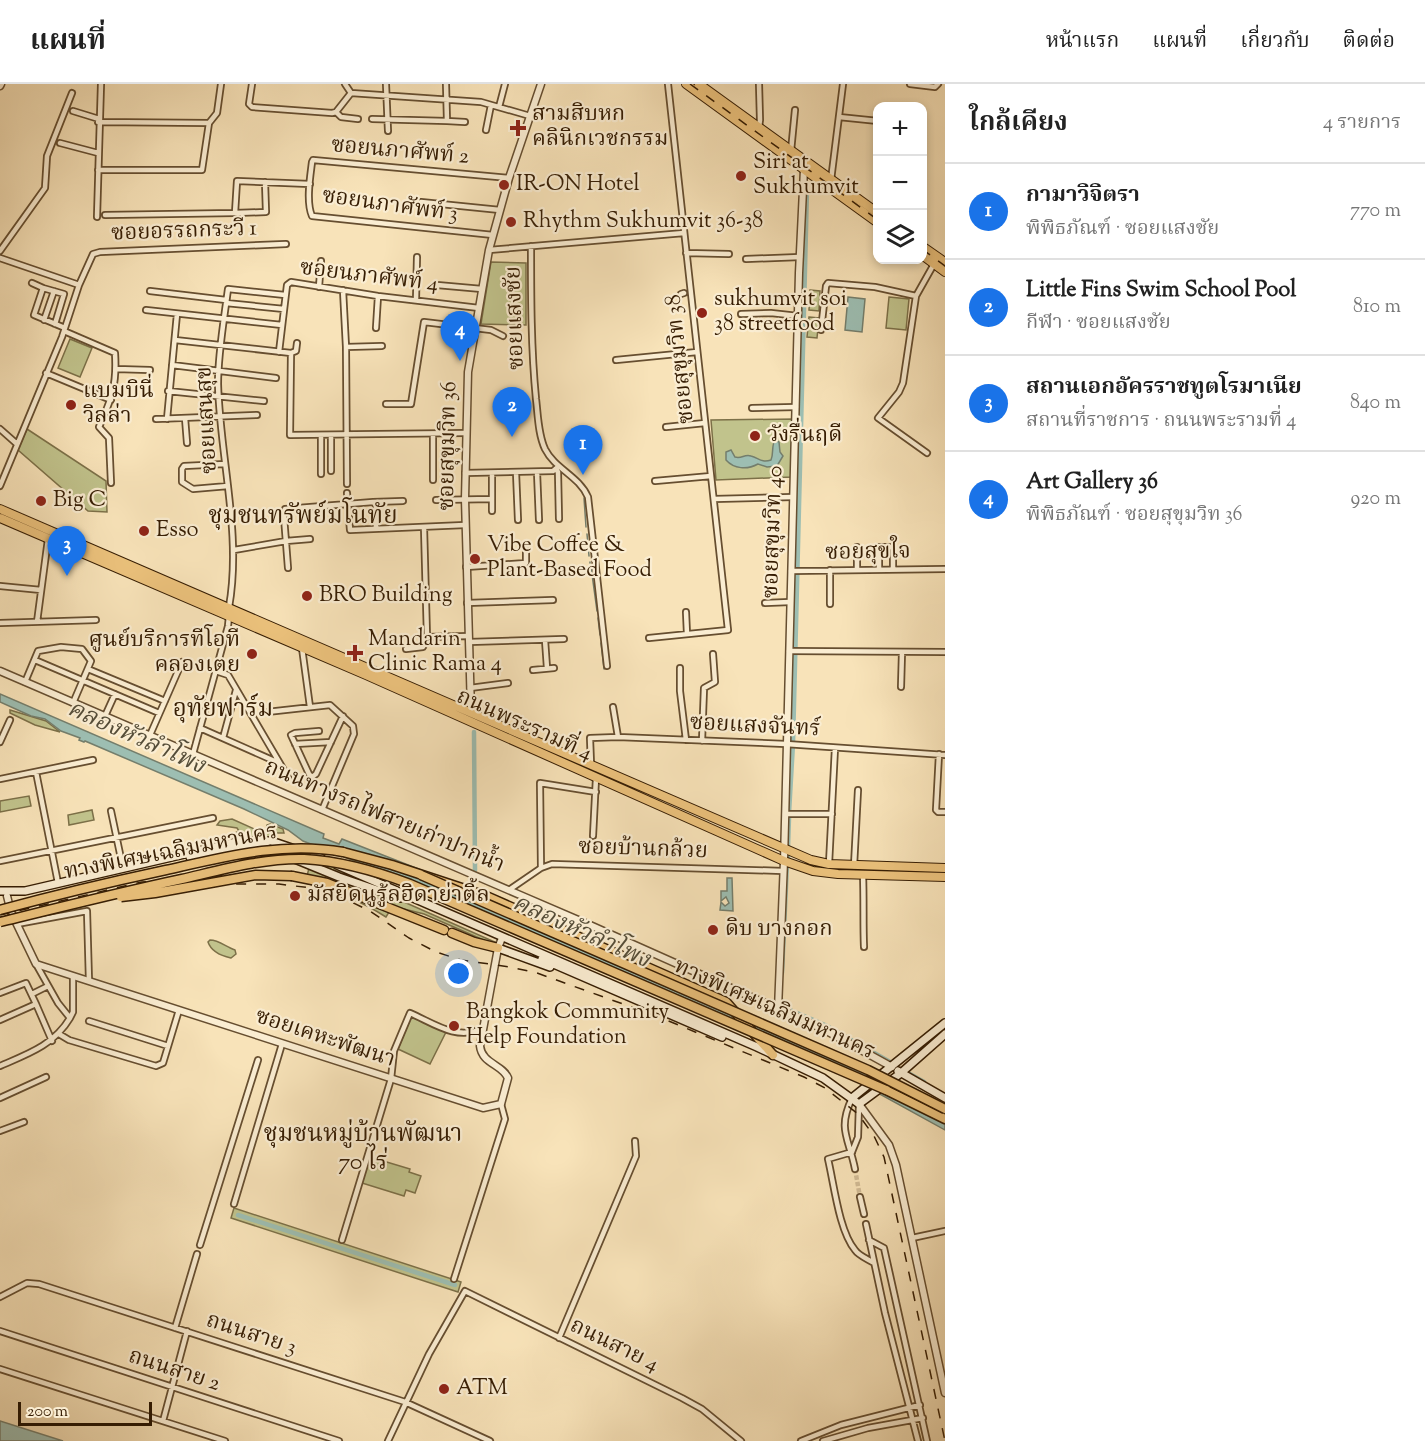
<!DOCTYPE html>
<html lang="th">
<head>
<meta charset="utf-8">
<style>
	:root { --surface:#fff; --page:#f2f2f2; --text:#222; --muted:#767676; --line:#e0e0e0; --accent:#1a73e8 }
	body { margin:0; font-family:"Sorts Mill Goudy","Noto Serif Thai",serif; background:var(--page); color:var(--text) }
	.controls { position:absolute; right:18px; top:18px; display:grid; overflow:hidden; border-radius:12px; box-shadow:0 3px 9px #0003 }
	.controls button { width:54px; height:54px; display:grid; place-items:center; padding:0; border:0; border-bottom:2px solid var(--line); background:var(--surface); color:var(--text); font:30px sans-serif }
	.scale { position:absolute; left:18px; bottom:15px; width:134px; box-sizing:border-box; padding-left:6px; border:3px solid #361d03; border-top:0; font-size:16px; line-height:21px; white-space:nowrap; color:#361d03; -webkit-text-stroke:4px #faedd2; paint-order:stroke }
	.you { position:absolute; left:459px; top:890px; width:21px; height:21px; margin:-15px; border:4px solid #fff; border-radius:50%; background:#1a73e8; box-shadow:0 0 0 9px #1a73e833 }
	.badge { display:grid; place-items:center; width:39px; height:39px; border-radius:50%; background:var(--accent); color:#fff; font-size:20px; font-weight:700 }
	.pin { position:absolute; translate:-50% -50px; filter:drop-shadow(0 2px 3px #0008) }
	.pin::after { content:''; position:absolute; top:32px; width:21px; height:18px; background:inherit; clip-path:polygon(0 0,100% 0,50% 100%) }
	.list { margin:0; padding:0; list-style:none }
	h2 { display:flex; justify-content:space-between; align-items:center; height:78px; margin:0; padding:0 24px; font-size:26px }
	h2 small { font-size:20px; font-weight:400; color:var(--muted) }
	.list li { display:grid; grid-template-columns:39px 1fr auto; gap:18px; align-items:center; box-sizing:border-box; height:96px; padding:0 24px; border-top:2px solid var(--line) }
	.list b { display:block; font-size:22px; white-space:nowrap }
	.list p { margin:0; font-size:20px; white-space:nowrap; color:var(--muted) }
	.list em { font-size:20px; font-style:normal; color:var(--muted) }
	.icon { flex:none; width:33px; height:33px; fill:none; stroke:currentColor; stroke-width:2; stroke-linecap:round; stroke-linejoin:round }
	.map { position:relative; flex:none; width:945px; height:1357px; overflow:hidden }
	header { display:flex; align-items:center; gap:36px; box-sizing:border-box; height:84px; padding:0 30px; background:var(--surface); border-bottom:2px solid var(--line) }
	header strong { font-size:28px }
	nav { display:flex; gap:33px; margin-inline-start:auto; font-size:21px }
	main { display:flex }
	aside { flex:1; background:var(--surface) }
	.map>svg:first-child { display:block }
</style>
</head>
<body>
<header>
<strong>แผนที่</strong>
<nav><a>หน้าแรก</a><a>แผนที่</a><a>เกี่ยวกับ</a><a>ติดต่อ</a></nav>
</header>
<main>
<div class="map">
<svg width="945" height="1357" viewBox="0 0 945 1357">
	<rect width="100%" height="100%" fill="#f8e3b9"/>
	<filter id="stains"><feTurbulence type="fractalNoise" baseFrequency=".00333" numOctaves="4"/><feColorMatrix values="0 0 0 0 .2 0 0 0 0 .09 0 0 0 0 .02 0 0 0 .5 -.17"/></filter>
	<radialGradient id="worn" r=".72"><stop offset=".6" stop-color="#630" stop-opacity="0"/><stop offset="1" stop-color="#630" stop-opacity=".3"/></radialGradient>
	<path fill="#c1c38c" stroke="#7c7048" stroke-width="1.5" d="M491 178 526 179V241L481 240Z
		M810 206 820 207 819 227 809 226Z
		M889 213 909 215 906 246 886 244Z
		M809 233 819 234 817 254 807 253Z
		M70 255 92 264 80 293 58 284Z
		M794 335 792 393 716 396 711 336Z
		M27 345 106 397 107 428 88 427 18 366Z
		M10 626 46 637 60 648 35 641 10 629Z
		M29 712 31 722 0 728V717Z
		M92 726 94 736 69 741 68 731Z
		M232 735 261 748 266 746 267 741 270 740 283 745 284 749H275L269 753H236L233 750 239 747 237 744 217 741 220 737Z
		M263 758 291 765 372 800 338 790 286 768 231 761Z
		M309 784 395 814 497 859 495 861 424 830 392 822 307 792Z
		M305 797 327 802 389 828 386 833C361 817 334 806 305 799Z
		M210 856C219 856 226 863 235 866L236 870 231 874C222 872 211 867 208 858Z
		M412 931 446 948 430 980 398 965Z
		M370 1073 410 1085 409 1088 421 1092 415 1109 406 1106 404 1112 362 1099Z
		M234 1124 461 1198 458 1208 231 1134Z"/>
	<path fill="#9dbeb2" stroke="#747e6c" stroke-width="1.5" d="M848 213 865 215 862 248 845 246Z
		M775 356 779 358 780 368 783 372 777 382 767 383 758 380C747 386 734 385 726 376V368L731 366 735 373C742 375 744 370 751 372 759 374 761 379 771 376 774 369 771 363 775 356Z
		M0 610 324 750 323 754 339 760 342 755 426 788 881 988 945 1024V1046L858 998 409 798 303 757 288 746 244 725 85 657 84 658 79 656 80 654 61 647 45 635 31 632 0 618Z
		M727 794H732L733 827 720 826 721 818 725 822 729 819 726 813 721 817V807H727Z
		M0 1337 63 1357H0Z"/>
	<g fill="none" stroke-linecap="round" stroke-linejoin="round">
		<path stroke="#747e6c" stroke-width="1.5" d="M584 414 586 443
			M587 450 589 472
			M590 478V479
			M591 483 597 527
			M598 534 600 551
			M601 559 604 585"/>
		<path stroke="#9dbeb2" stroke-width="4.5" d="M474 648 475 786
			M789 729 793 660 807 106
			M788 763 789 734
			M788 772V773
			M782 889 787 780
			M781 915 783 923 825 941 890 978
			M908 989 924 998
			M238 1131 455 1201"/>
		<path stroke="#d1bb95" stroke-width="4.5" stroke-dasharray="4.5 2" stroke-linecap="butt" d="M855 1085 860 1113"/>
		<g stroke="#664e30" stroke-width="8">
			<path id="minor" d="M252 0 249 20 252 23 332 29 336 28 351 9
				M345 0 351 9
				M386 0 388 47
				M446 0 447 37 465 38
				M910 0 935 3 938 0
				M351 9 481 18 530 32
				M499 23 505 0
				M73 27 99 35
				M336 28 341 33 358 35
				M839 33 878 37
				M372 35 447 37
				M98 38 209 39
				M759 43 760 36 759 0
				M486 46 491 21
				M60 59 98 69
				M791 67 795 26
				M98 86H202L209 39 217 29 221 0
				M831 96 843 0
				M421 118 500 126
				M235 129 266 128 265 98
				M105 131 235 129 237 97 310 100
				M97 133 101 0
				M493 151 312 132C306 118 310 94 312 78L313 76 509 94
				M531 162C531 213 531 264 536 315 538 331 538 350 545 365 555 385 579 392 588 413L607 582
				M489 166 684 149
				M0 167 45 104 47 72 72 9
				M686 169 729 170
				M0 174 79 201 93 170 100 168 286 160
				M746 175 800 173
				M32 199 43 204
				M437 201 482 205
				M319 203 321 177
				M343 206 346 263 347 400
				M150 207 226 216
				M681 210 684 209
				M416 216 417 173
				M226 219 284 225
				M146 226 282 241
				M741 230 771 229 798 232
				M44 236 54 207
				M55 240 64 210 43 204 34 231 65 244
				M376 244 378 212
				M821 246 826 202 828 199 875 203 916 212
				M64 247 115 269C117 301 112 314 99 343L109 354 111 399
				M175 256 291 269 296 267 297 259
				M346 263 382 262
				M279 268 287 201 291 198 378 212 479 224
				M291 269 290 351 465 349
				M616 276 697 268
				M172 281 276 294
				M116 285 150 286
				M46 289 111 316
				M168 307 264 317
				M386 320H411L424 238 491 246 503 252
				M752 324 796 323
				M185 334 187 359
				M156 335 257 331
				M167 335 177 230
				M666 343 705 339
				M0 345 17 360
				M433 350V396
				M321 351V390
				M331 351V387
				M927 369 878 334 899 308 903 299 916 212 934 180
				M225 380 184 382 182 385V398L193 405 228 402
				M556 385 558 388 559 435
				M516 388 518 436
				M537 388 539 436
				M465 389 553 387 559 382
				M492 389V427
				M655 397 711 392
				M0 402 62 253 79 201
				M347 409 350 446 465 441
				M714 415 793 413
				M436 416 492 415
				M373 418 403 417
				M424 443 427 553 469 552
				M857 463V486
				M234 466 286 457 310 455
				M466 483 526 479V465
				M288 484 284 433 285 425 373 418 376 421V444
				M879 485V463H893V485
				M830 486V520
				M791 487 945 485
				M0 502 41 506
				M467 519 553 516
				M765 519 790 518
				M229 523C242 450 220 374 218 300 218 269 224 236 228 205L285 211
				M686 528 687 550
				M37 538 48 455
				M0 539 96 536
				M649 554 728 546 668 0
				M545 556 547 584
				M469 558 564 555
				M302 564 310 623
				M406 565 423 563 427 553
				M789 567 945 568
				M35 576 159 629
				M680 584V607L686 656
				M88 585 165 617
				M533 586 554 584
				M216 587 228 591 288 693
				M25 598 38 567 61 563 82 565 91 577 73 619
				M901 603 902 568
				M470 604 508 599
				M613 623 618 653
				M267 628 330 621 353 642 354 650 322 726
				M105 632 115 610
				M200 644 279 679
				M319 647 295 649 291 651 309 690 312 693 316 690 343 632
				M150 651 182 578
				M223 654 236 606
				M702 657 704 604 715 598 713 570
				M0 658 10 636
				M295 660 331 658
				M193 670 228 542 229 532
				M939 670 936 726 938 728H945
				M591 680 590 654 618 653 786 660 945 671
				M36 688 58 799
				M0 695 93 676
				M111 727 123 784
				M785 730H832
				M593 752 596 694
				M0 777 213 734
				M829 780 835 664
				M854 782 858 706
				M541 784 540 699 596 708
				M863 791C864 816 863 839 864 863
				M509 806 541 784 552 780 783 787
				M17 840 87 827 89 897
				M0 909 26 899 36 920 0 936
				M32 910 48 902
				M36 920 52 957
				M70 934 73 928V892
				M89 937 168 962
				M59 950 69 956 156 982 163 979 179 926
				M0 982C28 970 54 961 70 934L58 919 36 880
				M0 1014 46 993
				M852 1014C837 1046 849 1054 855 1085
				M0 1047 24 1038
				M852 1068 828 1075C834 1100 839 1147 855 1166 859 1172 868 1175 874 1179
				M852 1068 858 1053 859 1020
				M860 1113 864 1130
				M234 1120 282 960
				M866 1140 885 1229 918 1357
				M912 1154 945 1147
				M342 1156 391 995 394 967 410 929C435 940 455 956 482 945
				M869 1156 884 1164 927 1357
				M200 1161 258 976
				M454 1195 505 1035 501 1020
				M0 1213 27 1199 39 1200 405 1318 490 1357
				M175 1244 197 1170
				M0 1247 339 1357
				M559 1254 636 1072 635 1057
				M0 1285 225 1357
				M163 1337 187 1247
				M388 1357 429 1270 465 1207 682 1314 702 1325 741 1357
				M801 1357 841 1341 920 1321
				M823 1357 868 1344 923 1334"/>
		</g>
		<g stroke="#664e30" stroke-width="9">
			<path id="tertiary" d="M0 2 1 0
				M0 587 592 842 823 945 892 983
				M471 627 465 415 468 288 489 166 509 94 541 0
				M7 812 11 828 36 880 483 1024 501 1020 508 994C502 980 482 980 480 962L498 864 502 854
				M778 925 784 777 799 189 804 85
				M859 1020 889 1061 896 1081 945 1309"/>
		</g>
		<g stroke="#361d03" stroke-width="10">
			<path id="secondary" d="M190 773 250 762 268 764 339 793 400 814
				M337 781 757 963 823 994 859 1020 901 989 945 950
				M0 807H25L241 757H271L321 774
				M498 864 550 883
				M542 875 722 953
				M898 987 945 1014
				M852 1014 945 939"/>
		</g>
		<g stroke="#361d03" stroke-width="10">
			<path id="primary" d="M686 0 878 139
				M699 0 878 129
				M922 162 945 178
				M922 171 945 188
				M0 425 811 776 829 780 945 784
				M0 434 366 591 784 777 813 787 838 790 945 793"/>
		</g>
		<g stroke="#361d03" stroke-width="11">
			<path id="motorway" d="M343 768 392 781 486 812 726 918 773 971
				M292 792 327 799 444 846
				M452 849 474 858 498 864
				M886 1006 945 1035"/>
		</g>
		<use href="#minor" stroke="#faedd2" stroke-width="4.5"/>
		<use href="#tertiary" stroke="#faedd2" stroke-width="6"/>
		<use href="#secondary" stroke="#faedd2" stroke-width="7"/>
		<use href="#primary" stroke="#ecc27c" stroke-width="8"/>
		<use href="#motorway" stroke="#ecc27c" stroke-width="8"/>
		<path stroke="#361d03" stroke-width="1.5" stroke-dasharray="10 10" stroke-linecap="butt" d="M690 0 878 136
			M922 165 945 182
			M0 831 142 798 170 797 234 800H279L311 804 341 813 370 827 409 854 436 868 461 876 510 883 537 889 659 933 804 993 825 1004 858 1030 874 1052 884 1073 945 1357"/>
		<g stroke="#361d03" stroke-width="11" stroke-linecap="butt">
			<path id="motorway-bridge" d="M421 791 868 986 945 1025
				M121 813 155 809 256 791 292 792
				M0 826C55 811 110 798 166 786 224 773 283 757 343 768
				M0 838C61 823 121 808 182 795 221 786 263 774 304 775 341 777 376 787 410 800L886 1006"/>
		</g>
		<use href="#motorway-bridge" stroke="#ecc27c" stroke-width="8"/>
	</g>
	<g fill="#8f2418" stroke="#faedd2" stroke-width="2">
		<path d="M515 35h6v6h6v6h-6v6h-6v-6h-6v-6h6z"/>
		<circle cx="741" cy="92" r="6"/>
		<circle cx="504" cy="101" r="6"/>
		<circle cx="511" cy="138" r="6"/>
		<circle cx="702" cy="229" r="6"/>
		<circle cx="71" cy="321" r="6"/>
		<circle cx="755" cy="352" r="6"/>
		<circle cx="41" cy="417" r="6"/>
		<circle cx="144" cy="447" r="6"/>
		<circle cx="475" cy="475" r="6"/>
		<circle cx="307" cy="512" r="6"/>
		<path d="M352 560h6v6h6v6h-6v6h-6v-6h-6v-6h6z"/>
		<circle cx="252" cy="570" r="6"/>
		<circle cx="295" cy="812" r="6"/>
		<circle cx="713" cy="846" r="6"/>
		<circle cx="454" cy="942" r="6"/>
		<circle cx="444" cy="1305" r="6"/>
	</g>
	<g text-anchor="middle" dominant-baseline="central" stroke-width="4.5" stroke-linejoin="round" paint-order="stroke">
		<g font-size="22" fill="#361d03" stroke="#faedd2" text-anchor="start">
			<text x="532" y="31">สามสิบหก<tspan x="532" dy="25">คลินิกเวชกรรม</tspan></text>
			<text x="753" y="79">Siri at<tspan x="753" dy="25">Sukhumvit</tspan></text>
			<text x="516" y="101">IR-ON Hotel</text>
			<text x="523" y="138">Rhythm Sukhumvit 36-38</text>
			<text x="714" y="216">sukhumvit soi<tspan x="714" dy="25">38 streetfood</tspan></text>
			<text x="83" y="308">แบมบินี่<tspan x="83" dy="25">วิลล่า</tspan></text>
			<text x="767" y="352">วังรื่นฤดี</text>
			<text x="53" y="417">Big C</text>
			<text x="156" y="447">Esso</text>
			<text x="487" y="462">Vibe Coffee &amp;<tspan x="487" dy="25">Plant-Based Food</tspan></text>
			<text x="319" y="512">BRO Building</text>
			<text x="368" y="556">Mandarin<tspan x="368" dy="25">Clinic Rama 4</tspan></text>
			<text x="240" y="557" text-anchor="end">ศูนย์บริการทีโอที<tspan x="240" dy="25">คลองเตย</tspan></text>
			<text x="307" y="812">มัสยิดนูรู้ลฮิดาย่าติ้ล</text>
			<text x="725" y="846">ดิบ บางกอก</text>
			<text x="466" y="929">Bangkok Community<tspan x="466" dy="25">Help Foundation</tspan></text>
			<text x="456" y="1305">ATM</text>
		</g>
		<g font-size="22" fill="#361d03" stroke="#faedd2">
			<text transform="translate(400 68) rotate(5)">ซอยนภาศัพท์ 2</text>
			<text transform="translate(390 122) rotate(8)">ซอยนภาศัพท์ 3</text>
			<text transform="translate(184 148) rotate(-2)">ซอยอรรถกระวี 1</text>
			<text transform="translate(369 193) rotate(7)">ซอยนภาศัพท์ 4</text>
			<text transform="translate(516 234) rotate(-92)">ซอยแสงชัย</text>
			<text transform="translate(681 275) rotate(-96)">ซอยสุขุมวิท 38</text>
			<text transform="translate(208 336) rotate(-93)">ซอยแสนสุข</text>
			<text transform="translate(449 362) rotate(-89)">ซอยสุขุมวิท 36</text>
			<text transform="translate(774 448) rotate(-88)">ซอยสุขุมวิท 40</text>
			<text transform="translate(868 469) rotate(-1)">ซอยสุขใจ</text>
			<text transform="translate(524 642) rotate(24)">ถนนพระรามที่ 4</text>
			<text transform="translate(755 643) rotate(3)">ซอยแสงจันทร์</text>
			<text transform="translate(384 733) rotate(23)">ถนนทางรถไฟสายเก่าปากน้ำ</text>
			<text transform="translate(643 766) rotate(2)">ซอยบ้านกล้วย</text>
			<text transform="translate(171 769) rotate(-11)">ทางพิเศษเฉลิมมหานคร</text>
			<text transform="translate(774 926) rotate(24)">ทางพิเศษเฉลิมมหานคร</text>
			<text transform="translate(325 955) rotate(18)">ซอยเคหะพัฒนา</text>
			<text transform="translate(251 1251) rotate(18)">ถนนสาย 3</text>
			<text transform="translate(614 1262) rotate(26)">ถนนสาย 4</text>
			<text transform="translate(174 1287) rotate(18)">ถนนสาย 2</text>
		</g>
		<g font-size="24" fill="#361d03" stroke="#faedd2">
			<text x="303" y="433">ชุมชนทรัพย์มโนทัย</text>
			<text x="223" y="626">อุทัยฟาร์ม</text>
			<text x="363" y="1051">ชุมชนหมู่บ้านพัฒนา<tspan x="363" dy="28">70 ไร่</tspan></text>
		</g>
		<g font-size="24" font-style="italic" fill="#554d38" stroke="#faedd2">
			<text transform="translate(136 654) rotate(24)">คลองหัวลำโพง</text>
			<text transform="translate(581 848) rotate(24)">คลองหัวลำโพง</text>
		</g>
	</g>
	<rect width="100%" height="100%" filter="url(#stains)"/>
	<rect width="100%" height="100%" fill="url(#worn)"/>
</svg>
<div class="controls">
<button>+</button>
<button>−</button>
<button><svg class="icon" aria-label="layers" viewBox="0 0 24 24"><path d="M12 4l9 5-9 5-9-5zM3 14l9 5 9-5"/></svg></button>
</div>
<div class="scale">200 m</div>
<div class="you"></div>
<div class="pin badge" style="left:583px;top:391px">1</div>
<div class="pin badge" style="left:512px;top:353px">2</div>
<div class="pin badge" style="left:67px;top:492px">3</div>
<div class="pin badge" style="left:460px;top:277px">4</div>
</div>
<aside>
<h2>ใกล้เคียง<small>4 รายการ</small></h2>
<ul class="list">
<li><span class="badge">1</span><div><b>กามาวิจิตรา</b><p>พิพิธภัณฑ์ · ซอยแสงชัย</p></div><em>770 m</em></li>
<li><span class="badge">2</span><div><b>Little Fins Swim School Pool</b><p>กีฬา · ซอยแสงชัย</p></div><em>810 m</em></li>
<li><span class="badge">3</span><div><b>สถานเอกอัครราชทูตโรมาเนีย</b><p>สถานที่ราชการ · ถนนพระรามที่ 4</p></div><em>840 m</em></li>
<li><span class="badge">4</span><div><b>Art Gallery 36</b><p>พิพิธภัณฑ์ · ซอยสุขุมวิท 36</p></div><em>920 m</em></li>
</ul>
</aside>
</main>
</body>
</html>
